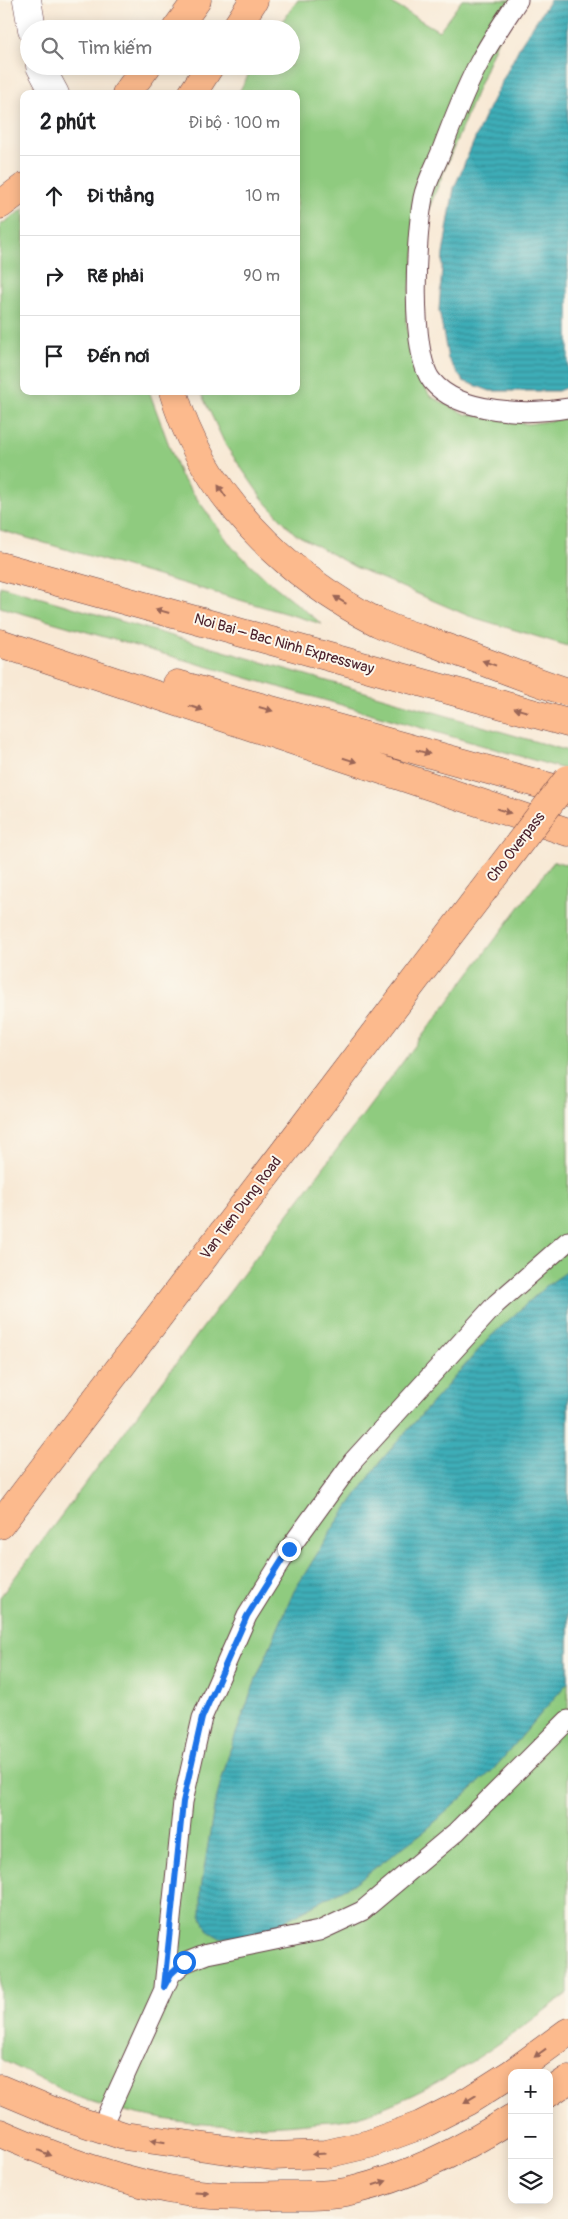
<!DOCTYPE html>
<html lang="vi">
<head>
<meta charset="utf-8">
<style>
	:root { --surface:#fff; --page:#f2f2f2; --text:#202124; --muted:#757577; --line:#e0e0e0 }
	body { margin:0; font-family:Pangolin,sans-serif; background:var(--page); color:var(--text) }
	.controls { position:absolute; right:15px; bottom:15px; display:grid; overflow:hidden; border-radius:10px; box-shadow:0 2px 12px #0003 }
	.controls button { width:45px; height:45px; display:grid; place-items:center; padding:0; border:0; border-bottom:1px solid var(--line); background:var(--surface); color:var(--text); font:25px sans-serif }
	.stop { position:absolute; width:15px; height:15px; margin:-11px; border:4px solid #1a73e8; border-radius:50%; background:#fff }
	.stop.end { background:#1a73e8; border-color:#fff; box-shadow:0 1px 5px #0008 }
	.list { margin:0; padding:0; list-style:none }
	h2 { display:flex; justify-content:space-between; align-items:center; height:65px; margin:0; padding:0 20px; font-size:21px }
	h2 small { font-size:16px; font-weight:400; color:var(--muted) }
	.list li { display:grid; grid-template-columns:32px 1fr auto; gap:15px; align-items:center; box-sizing:border-box; height:80px; padding:0 20px; border-top:1px solid var(--line) }
	.list b { display:block; font-size:19px; white-space:nowrap }
	.list em { font-size:16px; font-style:normal; color:var(--muted) }
	.icon { flex:none; width:28px; height:28px; fill:none; stroke:currentColor; stroke-width:2; stroke-linecap:round; stroke-linejoin:round }
	.map { position:relative; flex:none; width:568px; height:2219px; overflow:hidden }
	.search { position:absolute; background:var(--surface); box-shadow:0 2px 12px #0003; left:20px; top:20px; width:280px; height:55px; display:flex; align-items:center; gap:12px; box-sizing:border-box; padding:0 18px; border-radius:28px; color:var(--muted); font-size:19px }
	.panel { position:absolute; background:var(--surface); box-shadow:0 2px 12px #0003; left:20px; top:90px; width:280px; height:305px; border-radius:10px }
	.map>svg:first-child { display:block }
</style>
</head>
<body>
<div class="map">
<svg width="568" height="2219" viewBox="0 0 568 2219">
	<defs>
		<pattern id="water-rules" width="6" height="5" patternUnits="userSpaceOnUse" patternTransform="scale(1.25)"><rect width="6" height="5" fill="#3dadb7"/><path d="M0 2.5h6" fill="none" stroke="#358c95"/></pattern>
	</defs>
	<rect width="100%" height="100%" fill="#fbf7ec"/>
	<filter id="ink" filterUnits="userSpaceOnUse"><feTurbulence type="fractalNoise" baseFrequency=".02" numOctaves="2"/><feDisplacementMap in="SourceGraphic" scale="10" xChannelSelector="R" yChannelSelector="G"/><feConvolveMatrix kernelMatrix="1 2 1 2 8 2 1 2 1" color-interpolation-filters="sRGB"/></filter>
	<filter id="wash" filterUnits="userSpaceOnUse"><feTurbulence type="fractalNoise" baseFrequency=".0096" numOctaves="4" result="noise"/><feDisplacementMap in="SourceGraphic" scale="20" xChannelSelector="R" yChannelSelector="G"/><feGaussianBlur stdDeviation="1.12" result="paint"/><feColorMatrix in="noise" values="0 0 0 0 0 0 0 0 0 0 0 0 0 0 0 0 0 1.4 0 .05"/><feComposite in="paint" operator="in"/></filter>
	<g filter="url(#wash)">
		<rect width="100%" height="100%" fill="#f8e9d5"/>
		<path fill="#8fcb7f" stroke="#6c7555" d="M298 0H386L439 31 462 0H514L416 240 406 321 415 371 430 396 465 414 528 424 568 418V646L469 616 355 567 294 533 262 498 226 446 200 391H296V94H238L253 66H291V29H276Z
			M24 209V391H149L180 475 232 547 267 580 322 624 0 530V225Z
			M0 586 568 751V770L0 607Z
			M554 861 568 865V1993C503 2042 433 2095 354 2117 342 2121 329 2121 316 2122 244 2131 166 2125 96 2103 65 2094 30 2073 0 2059V1597Z"/>
		<path fill="url(#water-rules)" stroke="#446671" d="M550 0H568V387L558 391H490L463 381 448 359 439 310 443 254 454 188 485 115 522 42Z
			M568 1271V1682L493 1770 426 1830 352 1885 271 1928 244 1936 220 1938 208 1931 201 1915V1888L214 1807 230 1750 256 1679 294 1591 335 1525 383 1458 490 1337 546 1286Z"/>
	</g>
	<g filter="url(#ink)">
		<g fill="none" stroke-linecap="round" stroke-linejoin="round">
			<g stroke="#643d44" stroke-width="21">
				<path id="service" d="M518 0C505 20 491 40 480 61 464 90 453 121 441 152 435 167 426 183 423 198 416 234 409 353 432 381 459 414 529 415 568 408
					M164 1987 183 1802 202 1718 247 1616 289 1549 353 1461 496 1304 568 1241
					M101 2128 171 1974 184 1963 207 1954 319 1931 362 1911 456 1832 568 1720"/>
			</g>
			<g stroke="#643d44" stroke-width="29">
				<path id="minor" d="M27 0 32 29
					M40 66 55 94"/>
			</g>
			<g stroke="#643d44" stroke-width="29">
				<path id="primary" d="M0 1525 482 892"/>
			</g>
			<g stroke="#643d44" stroke-width="29">
				<path id="motorway" d="M176 29 197 0
					M235 29 254 0
					M126 94 147 66
					M192 94 210 66
					M0 205 24 187
					M173 391C203 495 285 575 379 623 400 633 425 639 447 648 487 662 527 679 568 692
					M0 566 568 723
					M0 643 568 832
					M177 684 568 792
					M512 2073 568 2032
					M0 2089 67 2117 124 2136 272 2156 326 2154 369 2144 421 2125 468 2101 512 2073
					M549 2093 568 2080
					M0 2133C62 2160 124 2183 191 2193 221 2197 252 2196 282 2195 305 2195 332 2196 354 2190 411 2176 462 2150 512 2118"/>
			</g>
			<use href="#service" stroke="#fff" stroke-width="19"/>
			<use href="#minor" stroke="#fff" stroke-width="28"/>
			<use href="#primary" stroke="#fcba8d" stroke-width="28"/>
			<use href="#motorway" stroke="#fcba8d" stroke-width="28"/>
			<g stroke="#643d44" stroke-width="29" stroke-linecap="butt">
				<path id="primary-bridge" d="M482 892 568 779"/>
			</g>
			<use href="#primary-bridge" stroke="#fcba8d" stroke-width="28"/>
		</g>
		<defs><path id="oneway-solid" d="M-6-.8H1V-3.2L6.5 0L1 3.2V.8H-6Z" transform="scale(1.25)"/></defs>
		<g fill="#9a6557">
			<use href="#oneway-solid" transform="translate(222 491) rotate(-124)"/>
			<use href="#oneway-solid" transform="translate(340 600) rotate(-149)"/>
			<use href="#oneway-solid" transform="translate(162 611) rotate(-164)"/>
			<use href="#oneway-solid" transform="translate(489 663) rotate(-160)"/>
			<use href="#oneway-solid" transform="translate(196 708) rotate(18)"/>
			<use href="#oneway-solid" transform="translate(266 709) rotate(16)"/>
			<use href="#oneway-solid" transform="translate(521 710) rotate(-164)"/>
			<use href="#oneway-solid" transform="translate(423 752) rotate(16)"/>
			<use href="#oneway-solid" transform="translate(350 760) rotate(18)"/>
			<use href="#oneway-solid" transform="translate(504 811) rotate(18)"/>
			<use href="#oneway-solid" transform="translate(540 2053) rotate(144)"/>
			<use href="#oneway-solid" transform="translate(470 2099) rotate(149)"/>
			<use href="#oneway-solid" transform="translate(158 2141) rotate(-171)"/>
			<use href="#oneway-solid" transform="translate(45 2153) rotate(22)"/>
			<use href="#oneway-solid" transform="translate(319 2154) rotate(177)"/>
			<use href="#oneway-solid" transform="translate(380 2183) rotate(-17)"/>
			<use href="#oneway-solid" transform="translate(202 2193) rotate(3)"/>
		</g>
	</g>
	<g fill="none" stroke-linecap="round" stroke-linejoin="round" filter="url(#ink)">
		<path stroke="#1a73e8" stroke-width="6" d="M184 1962 171 1974 164 1987 183 1802 202 1718 247 1616 289 1549"/>
	</g>
	<g text-anchor="middle" dominant-baseline="central" stroke-width="4" stroke-linejoin="round" paint-order="stroke">
		<g font-size="15" fill="#4a1f2b" stroke="#fbf7ec">
			<text transform="translate(284 644) rotate(16)">Noi Bai – Bac Ninh Expressway</text>
			<text transform="translate(516 847) rotate(-52)">Cho Overpass</text>
			<text transform="translate(241 1208) rotate(-53)">Van Tien Dung Road</text>
		</g>
	</g>
</svg>
<div class="controls">
<button>+</button>
<button>−</button>
<button><svg class="icon" aria-label="layers" viewBox="0 0 24 24"><path d="M12 4l9 5-9 5-9-5zM3 14l9 5 9-5"/></svg></button>
</div>
<div class="stop" style="left:184px;top:1962px"></div>
<div class="stop end" style="left:289px;top:1549px"></div>
<div class="search"><svg class="icon" aria-label="search" viewBox="0 0 24 24"><circle cx="10" cy="10" r="6"/><path d="M15 15l6 6"/></svg>Tìm kiếm</div>
<section class="panel">
<h2>2 phút<small>Đi bộ · 100 m</small></h2>
<ul class="list">
<li><svg class="icon" aria-label="ahead" viewBox="0 0 24 24"><path d="M12 20V5M6 11l6-6 6 6"/></svg><div><b>Đi thẳng</b></div><em>10 m</em></li>
<li><svg class="icon" aria-label="right" viewBox="0 0 24 24"><path d="M7 20v-9h11M14 6l5 5-5 5"/></svg><div><b>Rẽ phải</b></div><em>90 m</em></li>
<li><svg class="icon" aria-label="arrive" viewBox="0 0 24 24"><path d="M6 21V4h12l-3 4 3 4H6"/></svg><div><b>Đến nơi</b></div></li>
</ul>
</section>
</div>
</body>
</html>
